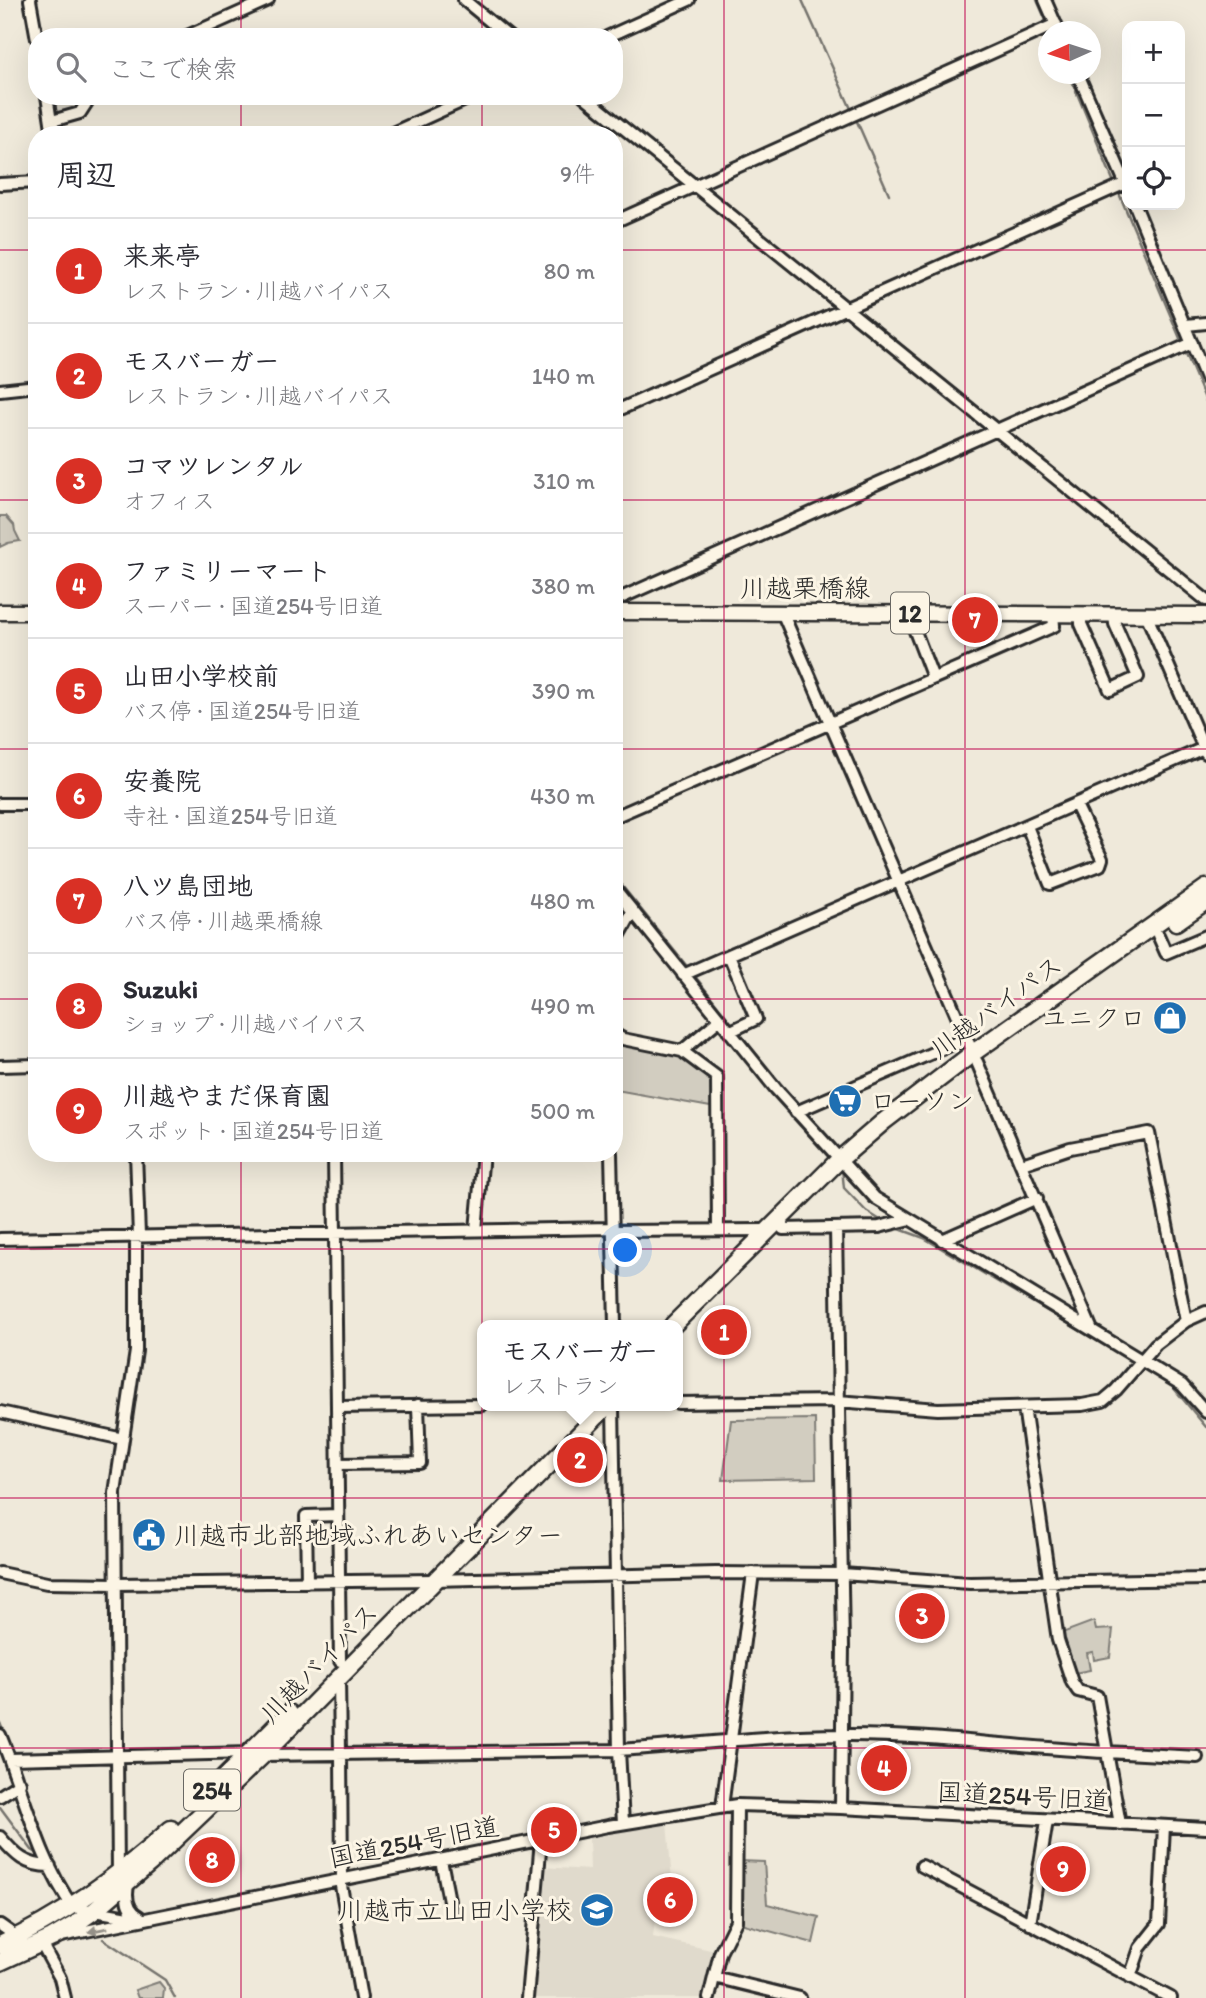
<!DOCTYPE html>
<html lang="ja">
<head>
<meta charset="utf-8">
<style>
	:root { --surface:#fff; --page:#f7f7f7; --text:#2b2b33; --muted:#7c7c81; --line:#e1e1e2; --accent:#d93025 }
	body { margin:0; font-family:Itim,"Klee One",sans-serif; background:var(--page); color:var(--text) }
	.controls { position:absolute; right:21px; top:21px; display:grid; overflow:hidden; border-radius:14px; box-shadow:0 7px 28px #0002 }
	.controls button { width:63px; height:63px; display:grid; place-items:center; padding:0; border:0; border-bottom:2px solid var(--line); background:var(--surface); color:var(--text); font:35px sans-serif }
	.compass { position:absolute; left:1038px; top:21px; width:63px; height:63px; border-radius:50%; background:var(--surface); box-shadow:0 7px 28px #0002; rotate:267deg }
	.you { position:absolute; left:626px; top:1251px; width:24px; height:24px; margin:-18px; border:5px solid #fff; border-radius:50%; background:#1a73e8; box-shadow:0 0 0 10px #1a73e833 }
	.badge { display:grid; place-items:center; width:46px; height:46px; border-radius:50%; background:var(--accent); color:#fff; font-size:23px; font-weight:700 }
	.pin { position:absolute; translate:-50% -50%; border:4px solid #fff; box-shadow:0 2px 7px #0006 }
	.popup { position:absolute; left:477px; top:1320px; width:206px; height:91px; box-sizing:border-box; display:grid; place-content:center; border-radius:14px; background:var(--surface); filter:drop-shadow(0 2px 5px #0005); font-size:23px; white-space:nowrap; color:var(--muted) }
	.popup b { font-size:26px; color:var(--text) }
	.popup::after { content:''; position:absolute; left:50%; top:100%; margin-left:-14px; border:14px solid transparent; border-top-color:var(--surface) }
	.list { margin:0; padding:0; list-style:none }
	h2 { display:flex; justify-content:space-between; align-items:center; height:91px; margin:0; padding:0 28px; font-size:30px }
	h2 small { font-size:23px; font-weight:400; color:var(--muted) }
	.list li { display:grid; grid-template-columns:46px 1fr auto; gap:21px; align-items:center; box-sizing:border-box; height:105px; padding:0 28px; border-top:2px solid var(--line) }
	.list b { display:block; font-size:26px; white-space:nowrap }
	.list p { margin:0; font-size:23px; white-space:nowrap; color:var(--muted) }
	.list em { font-size:23px; font-style:normal; color:var(--muted) }
	.icon { flex:none; width:38px; height:38px; fill:none; stroke:currentColor; stroke-width:2; stroke-linecap:round; stroke-linejoin:round }
	.map { position:relative; flex:none; width:1206px; height:1998px; overflow:hidden }
	.search { position:absolute; background:var(--surface); box-shadow:0 7px 28px #0002; left:28px; top:28px; width:595px; height:77px; display:flex; align-items:center; gap:18px; box-sizing:border-box; padding:0 24px; border-radius:28px; color:var(--muted); font-size:26px }
	.panel { position:absolute; background:var(--surface); box-shadow:0 7px 28px #0002; left:28px; top:126px; width:595px; height:1036px; border-radius:28px }
	.map>svg:first-child { display:block }
</style>
</head>
<body>
<div class="map">
<svg width="1206" height="1998" viewBox="0 0 1206 1998">
	<rect width="100%" height="100%" fill="#efe9da"/>
	<filter id="ink" filterUnits="userSpaceOnUse"><feTurbulence type="fractalNoise" baseFrequency=".0143" numOctaves="2"/><feDisplacementMap in="SourceGraphic" scale="14" xChannelSelector="R" yChannelSelector="G"/><feConvolveMatrix kernelMatrix="1 2 1 2 8 2 1 2 1" color-interpolation-filters="sRGB"/></filter>
	<g filter="url(#ink)">
		<path fill="#e0dacc" d="M667 1823 672 1881 659 1882 653 1937 715 1951 705 1998H533L541 1867 590 1870 589 1838Z"/>
		<path fill="#d2cdc0" stroke="#7e7c76" stroke-width="2" d="M54 96H86L81 108 57 114Z
			M0 516H6L14 525 15 531 20 541 8 543 0 547Z
			M617 1039 681 1054 715 1079 716 1108 616 1090 615 1041Z
			M815 1419 816 1478 723 1480 731 1420Z
			M1094 1621 1096 1630 1113 1629 1110 1657 1094 1660 1093 1652 1087 1653 1090 1670 1074 1673 1062 1633Z
			M740 1861 764 1862 767 1904 819 1917 813 1943 740 1923Z
			M159 1982 164 1988 163 1998H138L135 1990Z"/>
		<g fill="none" stroke-linecap="round" stroke-linejoin="round">
			<path stroke="#75736d" stroke-width="2.5" d="M35 0 43 37
				M802 0 852 111
				M1037 0 1048 25
				M1069 74 1115 185
				M52 96 57 118
				M855 117 889 194
				M58 124 60 135
				M1118 191 1182 343
				M1184 349 1206 401
				M614 876 690 970
				M694 975 733 1025
				M737 1030 799 1106
				M804 1111 827 1138
				M842 1168 844 1188 866 1211 885 1223
				M894 1227 924 1238 1135 1363
				M1140 1366 1172 1386 1206 1427
				M0 1723 4 1733
				M26 1791 57 1870
				M0 1807 32 1850 40 1855
				M103 1939 165 1980 175 1998"/>
			<g stroke="#2b2b2b" stroke-width="16">
				<path id="minor" d="M30 0 37 39
					M464 0 509 37
					M1045 0 1059 32
					M185 37 268 0
					M607 37 689 0
					M1078 74 1127 187
					M47 96 53 135
					M584 96 1206 600
					M52 121 80 113 91 96
					M388 135 474 96
					M0 184 37 182
					M1135 205 1206 378
					M614 222 1056 24
					M1186 325 1206 323
					M0 390 37 386
					M614 412 1126 183
					M614 601 1192 343
					M782 612 973 1053
					M908 613 933 678
					M1081 614V624L1110 690 1138 677 1115 624 1114 614
					M1146 614 1206 753
					M0 804H37
					M614 817 1054 626 1053 614
					M1027 826 1050 884 1100 865 1102 859 1076 805
					M614 888 776 1089 875 1198 1182 1385 1206 1412
					M1158 935 1166 953 1206 936
					M614 945 633 911
					M683 975 1206 747
					M729 1032 756 1019 729 955
					M614 1034 623 1039 682 1051 717 1077 718 1230
					M682 1051 719 1020
					M977 1062 1092 1330
					M0 1066 37 1065
					M796 1112 967 1038
					M136 1153 139 1236
					M334 1153 340 1661
					M611 1153 615 1325
					M1022 1164 1070 1148 1149 1133 1186 1321
					M836 1228 843 1646 841 1808
					M783 1229 879 1227 907 1220
					M476 1230 483 1153
					M613 1231 767 1230
					M0 1239 612 1228
					M942 1240 1037 1198
					M678 1403 838 1401 938 1409 1082 1405 1103 1401 1116 1390 1156 1344 1186 1321 1206 1312
					M613 1406 619 1750C693 1745 768 1735 842 1735 930 1734 1019 1748 1107 1752L1120 1824
					M337 1407 482 1405
					M1024 1407 1058 1640 1072 1682 1078 1691 1097 1696 1107 1752 1197 1757
					M0 1412 123 1439
					M338 1464 420 1463 418 1405
					M0 1573 47 1583 115 1584 433 1580 716 1573 842 1574 970 1583 1206 1579
					M307 1582 306 1516 338 1515
					M339 1677 340 1753
					M0 1735C23 1789 39 1861 73 1907L134 1918
					M341 1753 342 1880
					M263 1755 619 1750 623 1823
					M10 1759 249 1753
					M0 1796 20 1783
					M722 1807 753 1573
					M0 1837C15 1855 26 1866 50 1866
					M441 1860 451 1911
					M922 1866 1171 1998
					M118 1875 115 1493 136 1351V1236
					M340 1880 361 1998
					M129 1881C125 1896 126 1910 140 1917
					M1030 1924 1047 1821
					M0 1925 17 1937
					M61 1936 608 1826 737 1805 841 1808 1206 1828
					M41 1943 60 1978 65 1998
					M714 1977 800 1998
					M1130 1977 1140 1948 1159 1924 1164 1826
					M527 1998 541 1840
					M709 1998 720 1953 736 1921 737 1805"/>
			</g>
			<g stroke="#2b2b2b" stroke-width="19">
				<path id="major" d="M0 612H37
					M614 612 1206 615"/>
			</g>
			<g stroke="#2b2b2b" stroke-width="21">
				<path id="highway" d="M1176 922 1206 901
					M673 1325 839 1160 883 1122 973 1053 1206 888
					M223 1779 289 1713
					M0 1945C65 1915 119 1876 171 1829
					M0 1962 52 1938 74 1925 94 1911 150 1863 263 1755 607 1406"/>
			</g>
			<use href="#minor" stroke="#fcf5e5" stroke-width="10"/>
			<use href="#major" stroke="#fcf5e5" stroke-width="14"/>
			<use href="#highway" stroke="#fcf5e5" stroke-width="16"/>
		</g>
		<defs><path id="oneway-solid" d="M-6-.8H1V-3.2L6.5 0L1 3.2V.8H-6Z" transform="scale(1.75)"/></defs>
		<use fill="#949088" href="#oneway-solid" transform="translate(98 1930) rotate(168)"/>
	</g>
	<path fill="none" stroke="#c2185b" stroke-width="2" stroke-opacity="0.55" d="M241 0V37M482 0V37M724 0V1998M965 0V1998M241 96V135M482 96V135M0 250H37M614 250H1206M0 500H37M614 500H1206M0 749H37M614 749H1206M0 999H37M614 999H1206M241 1153V1998M482 1153V1998M0 1249H1206M0 1498H1206M0 1748H1206"/>
	<defs>
		<g id="shop-disc" transform="scale(1.75)"><circle r="9.5" fill="#1f6fb2" stroke="#fcf5e5"/><path d="M-5-2.5h2.3a2.7 3.5 0 0 1 5.4 0H5L5.5 6h-11ZM-1.5-2.5h3a1.5 2.3 0 0 0-3 0Z" fill="#fff"/></g>
		<g id="supermarket-disc" transform="scale(1.75)"><circle r="9.5" fill="#1f6fb2" stroke="#fcf5e5"/><path d="M-6-5.5h2.5l.6 2H6L4.5 2H-2.5L-4.4-4H-6ZM-1.5 3.2a1.3 1.3 0 1 0 .1 0ZM3 3.2a1.3 1.3 0 1 0 .1 0Z" fill="#fff"/></g>
		<g id="civic-disc" transform="scale(1.75)"><circle r="9.5" fill="#1f6fb2" stroke="#fcf5e5"/><path d="M-.6-6.5H3V-4.5H.6V-3L4-1V1h2V6H-6V1h2V-1L-.6-3ZM-1.2 2.5V6h2.4V2.5Z" fill="#fff"/></g>
		<g id="school-disc" transform="scale(1.75)"><circle r="9.5" fill="#1f6fb2" stroke="#fcf5e5"/><path d="M0-5L7-2L0 1L-7-2ZM-4 1L0 2.5L4 1V4Q0 6-4 4Z" fill="#fff"/></g>
	</defs>
	<g fill-rule="evenodd">
		<use href="#shop-disc" x="1170" y="1018"/>
		<use href="#supermarket-disc" x="845" y="1101"/>
		<use href="#civic-disc" x="149" y="1535"/>
		<use href="#school-disc" x="597" y="1910"/>
	</g>
	<g text-anchor="middle" dominant-baseline="central" stroke-width="6" stroke-linejoin="round" paint-order="stroke">
		<g fill="#fcf5e5" stroke="#6a6863" stroke-width="2">
			<rect x="891" y="592.5" width="38" height="41" rx="5"/>
			<rect x="184" y="1769.5" width="56" height="41" rx="5"/>
		</g>
		<g font-size="24" font-weight="bold" fill="#2b2b2b">
			<text x="910" y="613">12</text>
			<text x="212" y="1790">254</text>
		</g>
		<g font-size="26" fill="#2b2b2b" stroke="#fcf5e5">
			<text x="805" y="588">川越栗橋線</text>
			<text transform="translate(996 1007) rotate(-36)">川越バイパス</text>
			<text transform="translate(319 1663) rotate(-46)">川越バイパス</text>
			<text transform="translate(1023 1796) rotate(3)">国道254号旧道</text>
			<text transform="translate(414 1842) rotate(-11)">国道254号旧道</text>
		</g>
		<g font-size="26" fill="#2b2b2b" stroke="#fcf5e5" text-anchor="end">
			<text x="1146" y="1018">ユニクロ</text>
			<text x="870" y="1101" text-anchor="start">ローソン</text>
			<text x="174" y="1535" text-anchor="start">川越市北部地域ふれあいセンター</text>
			<text x="572" y="1910">川越市立山田小学校</text>
		</g>
	</g>
</svg>
<div class="controls">
<button>+</button>
<button>−</button>
<button><svg class="icon" aria-label="locate" viewBox="0 0 24 24"><circle cx="12" cy="12" r="6"/><path d="M12 2v4M12 18v4M2 12h4M18 12h4"/></svg></button>
</div>
<svg class="compass" viewBox="-18 -18 36 36"><path d="M0-13l5 13h-10z" fill="#e53935"/><path d="M0 13l5-13h-10z" fill="#7c7c81"/></svg>
<div class="you"></div>
<div class="pin badge" style="left:724px;top:1332px">1</div>
<div class="pin badge" style="left:580px;top:1460px">2</div>
<div class="popup"><b>モスバーガー</b>レストラン</div>
<div class="pin badge" style="left:922px;top:1616px">3</div>
<div class="pin badge" style="left:884px;top:1768px">4</div>
<div class="pin badge" style="left:554px;top:1830px">5</div>
<div class="pin badge" style="left:670px;top:1900px">6</div>
<div class="pin badge" style="left:975px;top:620px">7</div>
<div class="pin badge" style="left:212px;top:1860px">8</div>
<div class="pin badge" style="left:1063px;top:1869px">9</div>
<div class="search"><svg class="icon" aria-label="search" viewBox="0 0 24 24"><circle cx="10" cy="10" r="6"/><path d="M15 15l6 6"/></svg>ここで検索</div>
<section class="panel">
<h2>周辺<small>9件</small></h2>
<ul class="list">
<li><span class="badge">1</span><div><b>来来亭</b><p>レストラン · 川越バイパス</p></div><em>80 m</em></li>
<li><span class="badge">2</span><div><b>モスバーガー</b><p>レストラン · 川越バイパス</p></div><em>140 m</em></li>
<li><span class="badge">3</span><div><b>コマツレンタル</b><p>オフィス</p></div><em>310 m</em></li>
<li><span class="badge">4</span><div><b>ファミリーマート</b><p>スーパー · 国道254号旧道</p></div><em>380 m</em></li>
<li><span class="badge">5</span><div><b>山田小学校前</b><p>バス停 · 国道254号旧道</p></div><em>390 m</em></li>
<li><span class="badge">6</span><div><b>安養院</b><p>寺社 · 国道254号旧道</p></div><em>430 m</em></li>
<li><span class="badge">7</span><div><b>八ツ島団地</b><p>バス停 · 川越栗橋線</p></div><em>480 m</em></li>
<li><span class="badge">8</span><div><b>Suzuki</b><p>ショップ · 川越バイパス</p></div><em>490 m</em></li>
<li><span class="badge">9</span><div><b>川越やまだ保育園</b><p>スポット · 国道254号旧道</p></div><em>500 m</em></li>
</ul>
</section>
</div>
</body>
</html>
